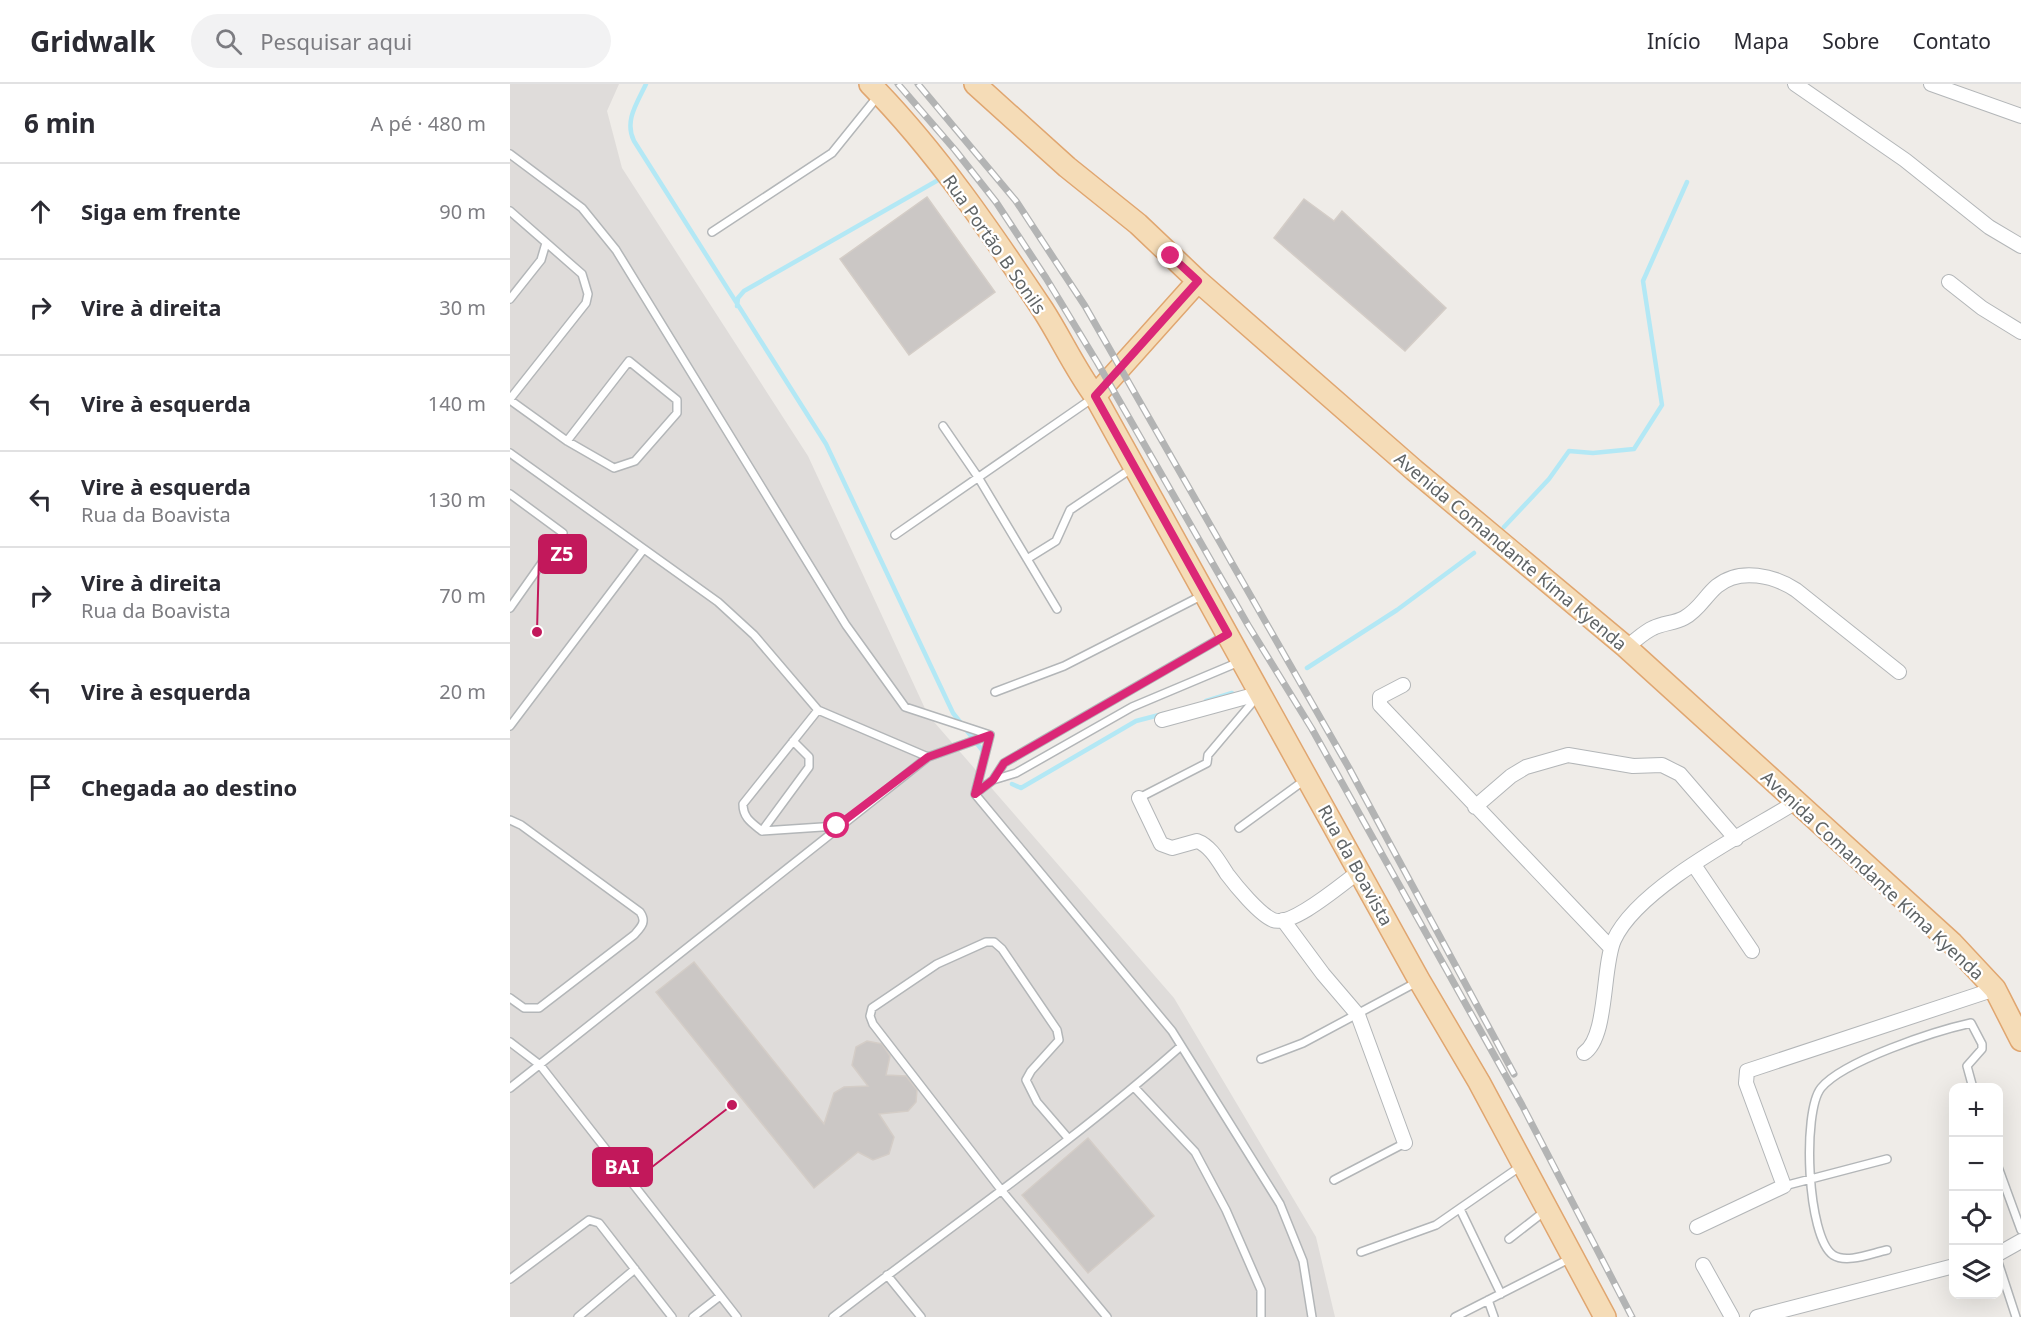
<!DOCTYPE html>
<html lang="pt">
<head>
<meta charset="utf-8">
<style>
	:root { --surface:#fff; --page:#f2f2f3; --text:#2b2b33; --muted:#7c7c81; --line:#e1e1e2 }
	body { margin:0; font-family:"Noto Sans",sans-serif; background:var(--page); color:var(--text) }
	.controls { position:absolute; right:18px; bottom:18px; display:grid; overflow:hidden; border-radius:12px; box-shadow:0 6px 24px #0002 }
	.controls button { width:54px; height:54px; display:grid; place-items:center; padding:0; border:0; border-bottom:2px solid var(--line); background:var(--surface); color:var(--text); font:30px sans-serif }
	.stop { position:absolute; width:18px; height:18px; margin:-14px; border:4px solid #db2777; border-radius:50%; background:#fff }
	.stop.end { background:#db2777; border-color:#fff; box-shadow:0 2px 6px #0008 }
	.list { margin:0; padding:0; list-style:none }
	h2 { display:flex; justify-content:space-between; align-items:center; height:78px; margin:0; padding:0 24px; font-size:26px }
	h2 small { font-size:20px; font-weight:400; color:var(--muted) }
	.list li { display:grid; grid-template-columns:39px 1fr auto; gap:18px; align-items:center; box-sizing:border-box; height:96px; padding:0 24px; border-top:2px solid var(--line) }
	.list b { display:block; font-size:22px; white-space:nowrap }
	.list p { margin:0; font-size:20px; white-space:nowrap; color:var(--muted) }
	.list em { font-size:20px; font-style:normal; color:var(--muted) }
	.icon { flex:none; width:33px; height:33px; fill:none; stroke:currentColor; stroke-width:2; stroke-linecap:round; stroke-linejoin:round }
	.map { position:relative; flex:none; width:1511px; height:1233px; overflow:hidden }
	header { display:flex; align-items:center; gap:36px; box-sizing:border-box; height:84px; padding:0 30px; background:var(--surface); border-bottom:2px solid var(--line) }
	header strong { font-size:28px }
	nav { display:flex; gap:33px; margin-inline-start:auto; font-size:21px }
	.search { width:420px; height:54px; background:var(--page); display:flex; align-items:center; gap:15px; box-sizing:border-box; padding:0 21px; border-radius:33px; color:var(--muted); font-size:22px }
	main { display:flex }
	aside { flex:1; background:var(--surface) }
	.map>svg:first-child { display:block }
</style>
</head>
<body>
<header>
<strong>Gridwalk</strong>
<div class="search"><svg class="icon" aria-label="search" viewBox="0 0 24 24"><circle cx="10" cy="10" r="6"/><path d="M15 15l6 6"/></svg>Pesquisar aqui</div>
<nav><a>Início</a><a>Mapa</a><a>Sobre</a><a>Contato</a></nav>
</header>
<main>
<aside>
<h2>6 min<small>A pé · 480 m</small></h2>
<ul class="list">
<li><svg class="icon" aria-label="ahead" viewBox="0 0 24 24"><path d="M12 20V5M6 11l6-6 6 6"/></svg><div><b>Siga em frente</b></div><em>90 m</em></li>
<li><svg class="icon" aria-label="right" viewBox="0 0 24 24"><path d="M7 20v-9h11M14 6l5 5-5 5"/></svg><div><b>Vire à direita</b></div><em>30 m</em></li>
<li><svg class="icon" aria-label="left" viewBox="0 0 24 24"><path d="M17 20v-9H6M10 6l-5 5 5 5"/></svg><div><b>Vire à esquerda</b></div><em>140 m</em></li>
<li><svg class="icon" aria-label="left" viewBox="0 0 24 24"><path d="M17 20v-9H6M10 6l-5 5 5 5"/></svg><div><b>Vire à esquerda</b><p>Rua da Boavista</p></div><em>130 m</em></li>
<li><svg class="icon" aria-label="right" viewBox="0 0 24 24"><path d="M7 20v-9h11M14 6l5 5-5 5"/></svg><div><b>Vire à direita</b><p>Rua da Boavista</p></div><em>70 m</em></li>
<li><svg class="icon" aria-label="left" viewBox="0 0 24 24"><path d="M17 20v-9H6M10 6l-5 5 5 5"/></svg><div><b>Vire à esquerda</b></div><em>20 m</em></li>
<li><svg class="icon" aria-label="arrive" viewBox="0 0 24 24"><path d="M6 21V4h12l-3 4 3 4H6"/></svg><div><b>Chegada ao destino</b></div></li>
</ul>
</aside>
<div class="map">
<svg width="1511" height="1233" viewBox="0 0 1511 1233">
	<rect width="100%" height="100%" fill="#efece8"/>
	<path fill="#dfdcda" d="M0 0H109L97 27 112 84 298 372 418 631 664 914 806 1153 825 1233H0Z"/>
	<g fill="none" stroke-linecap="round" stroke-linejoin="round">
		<path stroke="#b3e8f5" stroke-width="4.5" d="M136 0C127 19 114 37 124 57L316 360 443 629 476 671
			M227 222 228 214 234 207 430 95
			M994 443 1039 395 1059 367 1083 369 1124 365 1152 321 1133 197 1177 98
			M797 584 887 526 964 469
			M696 617 722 609
			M502 700 511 704 626 637 653 630"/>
	</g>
	<path fill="#cbc7c5" stroke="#d4cdc7" stroke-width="1.5" d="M417 113 485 208 399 271 330 175Z
		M794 115 824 137 832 127 936 224 895 267 764 154Z
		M184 878 314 1040 324 1009 334 1003 358 1002 342 981 346 963 357 957 372 960 380 972 376 991 396 992 407 1006 406 1018 398 1027 369 1030 384 1053 379 1070 363 1076 348 1068 304 1104 146 908Z
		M578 1054 644 1132 578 1189 512 1111Z"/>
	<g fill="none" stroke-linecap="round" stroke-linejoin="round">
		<g stroke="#b3b6b8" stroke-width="10">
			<path id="service" d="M0 70 72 124 106 166 336 541 395 623 480 651 465 710 662 947 770 1120 793 1177 802 1233
				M0 127 72 190 78 210 76 219 0 315
				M202 148 322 69 368 12
				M0 215 31 176 36 159
				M0 316 57 357 104 384 125 377 167 329V316L119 277 57 357
				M433 342 468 393 547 525
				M0 369 208 518 244 551 308 626 418 673
				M0 410 53 449 0 524
				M385 451 583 314
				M517 475 546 457 560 426 621 385
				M485 608 554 582 693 511
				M308 626 233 720C233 734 242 739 252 747L327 742
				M0 642 133 466
				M483 696 506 689 622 623 729 578
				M466 709 483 696 494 679 716 551
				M629 714 697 679 698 671 747 613
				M0 736 11 741 130 828C137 838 131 843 124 851L29 924H14L0 914
				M729 744 796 695
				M252 747 299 683V673L283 657
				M0 958 30 981 227 1233
				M751 975 793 959 907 898
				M624 1003 685 1068 716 1126 751 1206V1233
				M0 1004 418 673 480 651
				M558 1054 527 1018 516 996 521 987 549 956 547 946 492 865 484 858H476L427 880 362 924 360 932 363 940 492 1107 597 1233
				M1488 1083 1511 1146
				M824 1096 895 1059
				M1274 1102 1377 1075
				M950 1125 991 1210
				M999 1155 1035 1127
				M1377 1166C1362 1169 1337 1180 1323 1171 1297 1153 1292 1028 1311 1004 1333 977 1425 947 1461 939L1472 960V965L1457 982 1463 1004
				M851 1168 926 1141 1011 1082
				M1488 1178 1506 1233
				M377 1191 411 1233
				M0 1195 79 1136 89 1139 162 1233
				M978 1216 984 1233
				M68 1233 125 1185
				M183 1233 210 1212
				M323 1233C439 1143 561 1060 671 962
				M945 1233 1061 1174"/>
		</g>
		<g stroke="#b3b6b8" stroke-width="16">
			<path id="minor" d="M1285 0 1395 76 1479 143 1511 162
				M1421 0 1511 32
				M1439 198 1472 224 1511 248
				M1116 563C1125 557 1134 548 1143 544 1153 539 1165 539 1174 534 1189 526 1195 512 1207 502 1230 483 1265 492 1286 506L1389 588
				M893 601 870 613V621L1101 864
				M652 636 751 609
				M629 714 651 760 662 764 687 757C701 762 709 778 717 790 726 802 749 830 763 836 782 844 834 798 850 787
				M965 723 1001 692 1016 683 1058 671 1123 682 1152 681 1170 690 1226 755
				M1184 781 1242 867
				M773 836 813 890 848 931 895 1059
				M1074 969C1098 953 1092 883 1104 856 1128 803 1236 749 1286 718
				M1187 1143 1274 1102 1236 999 1237 987 1485 905
				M1488 1170 1511 1157
				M1193 1181 1222 1233
				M1247 1233 1444 1182"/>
		</g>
		<g stroke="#e0a670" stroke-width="24">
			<path id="primary" d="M360 0C426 67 481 148 533 226 551 254 565 285 585 312L909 896 969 998 1095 1233
				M465 0 557 83 628 140 688 197 904 386 1116 563 1442 859 1485 905 1511 956
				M585 312 688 197"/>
		</g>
		<use href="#service" stroke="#fff" stroke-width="7"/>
		<use href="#minor" stroke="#fff" stroke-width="14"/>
		<use href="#primary" stroke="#f5dcb7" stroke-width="21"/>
		<g stroke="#b3b4b4" stroke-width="7">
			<path id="rail" d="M388 0 445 66 486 118 536 194 587 278 738 541 802 645 1012 1021 1122 1233
				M408 0 506 117 575 222 839 684 1004 990"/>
		</g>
		<use href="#rail" stroke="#fff" stroke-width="4.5" stroke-dasharray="14" stroke-linecap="butt"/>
	</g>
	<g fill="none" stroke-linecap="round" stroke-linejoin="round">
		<path stroke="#db2777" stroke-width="8" d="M327 742 418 673 480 651 465 710 483 696 494 679 718 550 585 312 688 197 661 172"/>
	</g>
	<g text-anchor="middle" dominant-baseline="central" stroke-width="4.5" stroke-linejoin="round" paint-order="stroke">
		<g font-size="18" fill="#5f6466" stroke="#fff">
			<text transform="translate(485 160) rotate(55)">Rua Portão B Sonils</text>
			<text transform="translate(1001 467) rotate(40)">Avenida Comandante Kima Kyenda</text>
			<text transform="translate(846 781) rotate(61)">Rua da Boavista</text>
			<text transform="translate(1363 791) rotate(43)">Avenida Comandante Kima Kyenda</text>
		</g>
	</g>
	<path fill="none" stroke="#c2185b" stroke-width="2" d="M27 548L29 470M222 1021L142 1083"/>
	<g fill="#c2185b" stroke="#fff" stroke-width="2">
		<circle cx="27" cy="548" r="6"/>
		<circle cx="222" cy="1021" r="6"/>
	</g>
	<g fill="#c2185b" stroke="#c2185b" stroke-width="2">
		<rect x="29" y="451" width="47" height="38" rx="6"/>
		<rect x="83" y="1064" width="59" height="38" rx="6"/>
	</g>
	<g font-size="20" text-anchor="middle" font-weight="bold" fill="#fff">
		<text x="52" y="477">Z5</text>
		<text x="112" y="1090">BAI</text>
	</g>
</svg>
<div class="controls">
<button>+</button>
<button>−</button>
<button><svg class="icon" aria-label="locate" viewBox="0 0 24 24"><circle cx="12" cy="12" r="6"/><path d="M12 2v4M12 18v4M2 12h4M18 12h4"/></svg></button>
<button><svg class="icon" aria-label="layers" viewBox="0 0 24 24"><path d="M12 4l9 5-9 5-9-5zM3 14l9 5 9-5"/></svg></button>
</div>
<div class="stop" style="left:327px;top:742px"></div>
<div class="stop end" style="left:661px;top:172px"></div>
</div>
</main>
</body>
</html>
